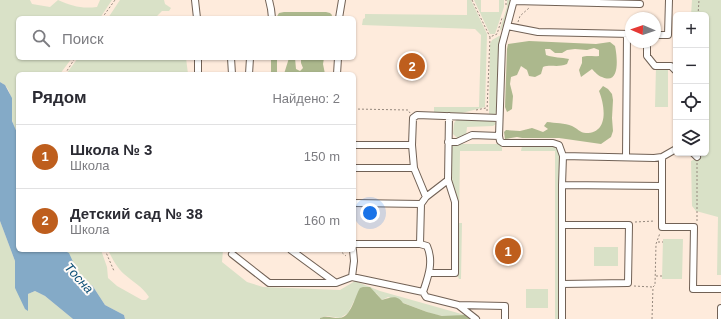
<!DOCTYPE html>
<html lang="ru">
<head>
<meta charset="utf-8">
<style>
	:root { --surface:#fff; --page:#f2f2f3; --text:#2b2b33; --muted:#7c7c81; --line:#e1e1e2; --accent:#be5e1d }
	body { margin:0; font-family:Arial,sans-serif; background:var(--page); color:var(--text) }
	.controls { position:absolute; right:12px; top:12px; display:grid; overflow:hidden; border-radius:6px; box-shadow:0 1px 3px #0004 }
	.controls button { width:36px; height:36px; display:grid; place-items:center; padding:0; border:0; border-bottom:1px solid var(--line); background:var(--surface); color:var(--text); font:20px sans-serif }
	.compass { position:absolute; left:625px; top:12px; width:36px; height:36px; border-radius:50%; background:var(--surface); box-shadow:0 1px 3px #0004; rotate:272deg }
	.you { position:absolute; left:370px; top:213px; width:14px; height:14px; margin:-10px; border:3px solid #fff; border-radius:50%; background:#1a73e8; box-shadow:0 0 0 6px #1a73e833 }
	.badge { display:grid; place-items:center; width:26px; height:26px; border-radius:50%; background:var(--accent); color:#fff; font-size:13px; font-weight:700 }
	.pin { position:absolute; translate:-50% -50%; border:2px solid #fff; box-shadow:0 1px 4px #0006 }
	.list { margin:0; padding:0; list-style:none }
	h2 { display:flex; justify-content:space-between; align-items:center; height:52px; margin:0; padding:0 16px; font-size:17px }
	h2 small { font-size:13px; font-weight:400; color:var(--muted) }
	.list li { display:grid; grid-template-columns:26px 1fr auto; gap:12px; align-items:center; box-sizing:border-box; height:64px; padding:0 16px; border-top:1px solid var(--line) }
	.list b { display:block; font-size:15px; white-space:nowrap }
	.list p { margin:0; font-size:13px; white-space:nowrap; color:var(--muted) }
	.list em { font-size:13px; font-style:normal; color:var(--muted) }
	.icon { flex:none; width:22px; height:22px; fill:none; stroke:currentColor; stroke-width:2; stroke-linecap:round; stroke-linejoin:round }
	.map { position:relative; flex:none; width:721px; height:319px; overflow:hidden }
	.search { position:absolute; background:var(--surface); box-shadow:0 1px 3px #0004; left:16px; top:16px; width:340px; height:44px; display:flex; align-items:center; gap:10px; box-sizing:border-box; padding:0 14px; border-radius:6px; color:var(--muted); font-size:15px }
	.panel { position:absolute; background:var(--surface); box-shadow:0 1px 3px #0004; left:16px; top:72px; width:340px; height:180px; border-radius:6px }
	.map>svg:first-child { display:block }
</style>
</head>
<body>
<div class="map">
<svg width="721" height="319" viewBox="0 0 721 319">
	<rect width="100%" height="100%" fill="#feebdc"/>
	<path fill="#d9e1c7" d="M0 0H30L32 4 50 7 58 0C72 6 81 9 97 7L100 0H112L100 18H18V58H72L60 74H18V135C16 130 13 125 12 120 10 106 15 89 0 82Z
		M120 0H164L165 4 171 8 169 11H162L157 16V18H108Z
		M467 0H471L487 34 485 107 462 113 434 112V107H479L481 35 475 29 362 25 363 19 365 18V14L467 15Z
		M474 0H481V12H499V0H504V7L495 34H490Z
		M507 0H512L501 31 500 29 507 7Z
		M692 0H721V275H717L718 217 696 211 692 206 691 161 697 158V153H706V15H691Z
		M499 36H500L496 112 495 115H492L489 114 490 44 492 40Z
		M78 58H186L188 74H66Z
		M656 67 668 68V107H655Z
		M457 119 494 120 496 124 493 126 467 127 466 136 462 138H457L453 134 454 123Z
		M457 144H499L502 148V151H460L459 223H462L461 279H459L457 275 456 201 450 178V148L452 146Z
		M525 145H555L559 152 558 319H555V151H521L522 146Z
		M0 221 15 261V288L28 294 35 291 45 296 73 319H0Z
		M663 239H683L682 279H662Z
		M594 247H618V266H594Z
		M63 250H101L107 267 108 278 117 286 142 300H146L149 297C142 286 133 282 124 274 117 268 112 258 108 250H223L222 262 247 282 263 287 340 290 355 281 380 291 465 315 448 317 432 314 388 297 382 300 376 293 354 301 348 313 340 318 327 316 320 318V319H125L124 315 105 305 92 285 86 286 76 276 69 264H73Z
		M526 289H548V308H526Z"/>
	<path fill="#acb88d" d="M284 12H326L330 13 332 15 331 18H276L279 13Z
		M529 41 596 44 610 42 615 46C617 55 621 86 602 77 598 76 595 72 592 69L581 77 579 70 582 63V57C588 55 593 57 599 56V50L594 48 587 50 575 49 567 50 562 53H555L550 49H545L546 55C554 58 561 57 569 59L567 64C557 68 551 64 543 67L541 74 535 77 529 76 527 70 521 66 517 75 511 77 510 84 513 96 512 109 507 112 505 107 507 49 508 44Z
		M271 58H277V74H271Z
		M289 58H295L296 69 300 71 303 68 301 63V58H324L323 64 325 74H284Z
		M603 86 608 89 612 94 613 100 612 118 613 131 611 137 601 144 559 138H522L517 137 505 139 504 132 506 130 520 131 532 128 543 132 548 129 544 126 547 122C555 123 565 123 572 126 577 128 580 133 586 133 609 133 605 106 599 91Z
		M363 287H370L382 300C390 298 397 294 403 303L427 312 442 316 465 315 470 319H320V318C327 315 332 318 339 318 351 318 355 296 360 288Z"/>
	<path fill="#84aac7" d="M0 82 5 85 12 98V121L18 135V250H63L69 253 74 264 70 265 76 275 86 286 92 285 105 305 124 315 125 319H73L45 296 35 291 28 294V311L25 309 15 288V261L0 221Z"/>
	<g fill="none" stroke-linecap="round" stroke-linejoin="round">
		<g stroke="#716155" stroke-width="8">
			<path id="minor" d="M195 0 197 18
				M269 0 271 9 272 18
				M514 0 502 45 499 136 500 141 503 143H553L559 145 563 156 562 185V319
				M514 1 640 4
				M339 18 342 0
				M507 26 538 32 631 34
				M655 35H668L669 0
				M647 42V56L655 66H671L676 71
				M198 58V74
				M231 58 232 74
				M249 74 250 58
				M337 74 338 58
				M448 142H457L472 135 499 136
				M354 145H412
				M693 153 697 157
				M563 156 654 158 662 157 676 149
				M626 157 627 34
				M662 157V227H694L693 289H721
				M354 168H414
				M562 185 662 186
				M426 197 414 168 412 145 413 118 417 115 499 118
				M354 203 421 204
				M562 225H629L628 283 562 284
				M354 244H420L421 204 426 197 448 180
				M291 250 336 283 352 277 423 292C428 277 434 262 427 246L420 244
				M232 254 269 283H336
				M430 273H455V202L448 180 449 116
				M352 277 354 261 353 250
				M423 292 426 297 458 305 476 319
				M458 305 505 306V319
				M721 319V308"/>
		</g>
		<path stroke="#95887d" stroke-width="1" stroke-dasharray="2 2" stroke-linecap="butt" d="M472 0 490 37
			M506 5V0
			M698 15 699 0
			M102 18 115 0
			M518 22 520 16 529 8
			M65 74 75 58
			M354 109 408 110 410 113
			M476 110 486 108
			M487 111 490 37 497 34 502 18
			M697 163V222
			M635 222 655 221
			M658 242H663
			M105 250 114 271
			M339 250 346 256
			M656 276H662
			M634 286 652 287
			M652 319 653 287 655 285 656 244 660 233"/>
		<use href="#minor" stroke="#fff" stroke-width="6"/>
	</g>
	<g text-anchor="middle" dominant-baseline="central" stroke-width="4" stroke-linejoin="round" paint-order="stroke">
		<g font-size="13" font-style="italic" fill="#0d5077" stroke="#fffbf8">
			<text transform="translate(79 278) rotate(48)">Тосна</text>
		</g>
	</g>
</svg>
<div class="controls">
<button>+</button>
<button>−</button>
<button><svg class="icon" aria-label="locate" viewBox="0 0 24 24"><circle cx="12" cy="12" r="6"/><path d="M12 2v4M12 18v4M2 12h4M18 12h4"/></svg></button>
<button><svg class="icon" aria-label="layers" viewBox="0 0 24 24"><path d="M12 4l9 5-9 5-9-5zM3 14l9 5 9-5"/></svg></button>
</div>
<svg class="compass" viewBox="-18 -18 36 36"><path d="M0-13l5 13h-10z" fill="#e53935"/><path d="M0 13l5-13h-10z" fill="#7c7c81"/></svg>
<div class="you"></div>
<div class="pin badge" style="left:508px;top:251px">1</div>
<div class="pin badge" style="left:412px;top:66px">2</div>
<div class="search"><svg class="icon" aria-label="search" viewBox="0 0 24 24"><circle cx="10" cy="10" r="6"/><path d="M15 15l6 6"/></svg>Поиск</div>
<section class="panel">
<h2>Рядом<small>Найдено: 2</small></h2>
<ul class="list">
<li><span class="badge">1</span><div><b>Школа № 3</b><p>Школа</p></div><em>150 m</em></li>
<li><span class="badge">2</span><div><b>Детский сад № 38</b><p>Школа</p></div><em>160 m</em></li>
</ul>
</section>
</div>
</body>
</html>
